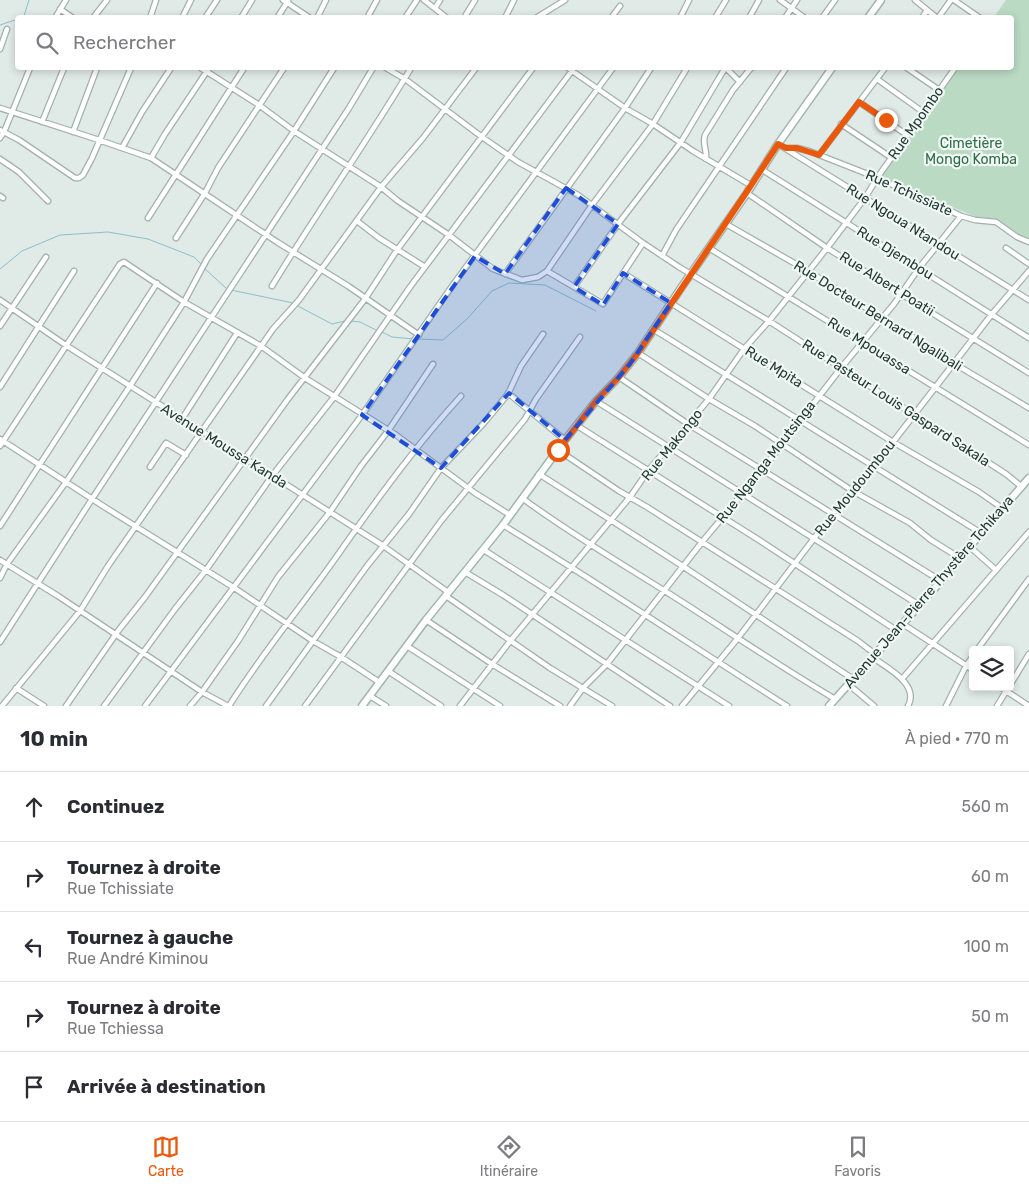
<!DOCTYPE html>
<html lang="fr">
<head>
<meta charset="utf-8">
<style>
	:root { --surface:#fff; --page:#f2f2f3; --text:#2b2b33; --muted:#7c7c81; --line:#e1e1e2; --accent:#ea580c }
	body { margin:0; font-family:Rubik,sans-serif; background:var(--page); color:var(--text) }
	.controls { position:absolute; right:15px; bottom:15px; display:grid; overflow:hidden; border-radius:5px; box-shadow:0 2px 8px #0003 }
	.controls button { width:45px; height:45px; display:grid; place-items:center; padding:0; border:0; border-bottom:1px solid var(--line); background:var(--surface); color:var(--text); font:25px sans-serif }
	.stop { position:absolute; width:15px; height:15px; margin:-11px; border:4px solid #ea580c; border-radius:50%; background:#fff }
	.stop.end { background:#ea580c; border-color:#fff; box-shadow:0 1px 5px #0008 }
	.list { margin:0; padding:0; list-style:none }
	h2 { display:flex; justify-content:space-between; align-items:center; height:65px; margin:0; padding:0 20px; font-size:21px }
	h2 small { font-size:16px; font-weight:400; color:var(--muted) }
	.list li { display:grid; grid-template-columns:32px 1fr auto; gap:15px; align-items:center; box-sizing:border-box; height:70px; padding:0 20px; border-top:1px solid var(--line) }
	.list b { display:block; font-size:19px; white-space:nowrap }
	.list p { margin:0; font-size:16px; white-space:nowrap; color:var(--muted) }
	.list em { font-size:16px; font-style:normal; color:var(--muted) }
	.icon { flex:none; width:28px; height:28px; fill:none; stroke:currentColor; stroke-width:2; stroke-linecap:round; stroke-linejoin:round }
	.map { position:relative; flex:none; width:1029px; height:706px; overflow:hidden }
	.search { position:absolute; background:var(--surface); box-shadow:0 2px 8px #0003; left:15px; right:15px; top:15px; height:55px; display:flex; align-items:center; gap:12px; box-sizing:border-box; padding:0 18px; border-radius:5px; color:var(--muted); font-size:19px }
	.sheet { height:415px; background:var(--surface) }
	nav { display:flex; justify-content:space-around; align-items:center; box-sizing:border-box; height:70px; border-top:1px solid var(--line); background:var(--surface); font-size:14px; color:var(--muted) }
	nav a { display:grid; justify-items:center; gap:2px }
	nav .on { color:var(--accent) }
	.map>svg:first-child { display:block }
</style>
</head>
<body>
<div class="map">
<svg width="1029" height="706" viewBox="0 0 1029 706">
	<rect width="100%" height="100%" fill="#e0eae6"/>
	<path fill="#badac4" d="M1006 0H1029V239L881 177 959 68H1012V18L994 17Z"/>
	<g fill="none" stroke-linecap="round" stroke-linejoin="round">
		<path stroke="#8cc0cb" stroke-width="1" d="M20 18 24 16 29 0
			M0 25 18 19
			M204 268 227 289
			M0 269 22 251 60 235 108 232 148 239 194 257 202 265
			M231 290 293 303
			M296 305 332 324 345 321
			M351 321 360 322 378 331
			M382 332 392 337 414 339
			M418 339 443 340 467 319 492 291 509 283 545 285 596 311"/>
		<g stroke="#a3b1ad" stroke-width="7">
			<path id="street" d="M283 0 310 18
				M424 0 447 18
				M780 0 805 18
				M915 0 937 18
				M954 0 980 18
				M435 8 440 0
				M60 9 73 18
				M55 18 66 0
				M93 18 107 0
				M150 18 156 0
				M182 18 191 0
				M205 18 217 0
				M241 18 252 0
				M277 18 288 1
				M317 18 326 0
				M367 18 377 0
				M405 18 417 0
				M464 18 475 0
				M505 18 514 0
				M536 18 565 0
				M611 18 620 6
				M680 18 689 0
				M715 18 726 0
				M749 18 759 0
				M785 18 797 0
				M822 18 835 0
				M922 18 927 10
				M938 18 951 0
				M0 49 7 29
				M201 68 259 105 294 131 381 187 398 201 449 235 493 269 522 280 538 277 547 271 592 205 653 124 687 68
				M386 68 405 79 482 137 518 162 578 195 643 243 679 267 769 321 1006 474 1022 487
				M568 68 625 108 653 124 693 151 752 186
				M726 68 740 82
				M907 68 939 90
				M877 79 923 112
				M859 102 907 135
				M0 108 99 140 151 158 277 242 348 286 419 335
				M42 122 64 68
				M841 124 892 158
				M0 130 19 140 75 178H79L83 175 92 158 131 68
				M73 132 97 68
				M0 138 4 132 30 68
				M778 144 1029 300
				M122 148 142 112 171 68
				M787 148H797L809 151 860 171 926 199 961 216 975 220 996 222 1017 237 1029 242
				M819 155 885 68
				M151 158 165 134 209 68
				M0 159 19 172 48 201
				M706 159C707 150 702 143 705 135L733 90 751 68
				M761 169 1029 338
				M747 193 827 248 1029 373
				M0 196 3 198
				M148 218 244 68
				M357 221 379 238 425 267
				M726 224 808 271 955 364 1029 408
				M176 238 205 193 218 168 284 68
				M709 248 1029 445
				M1006 248 1029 264
				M662 256 676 230 786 68
				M547 271 603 304 643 243
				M623 273 893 442 979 492 1002 508
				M505 274 625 108 651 68
				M272 286C317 212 367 142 411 68
				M574 287 618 224 681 142 725 68
				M0 300 67 346 382 545 448 592
				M0 326 46 257
				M653 329 981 533
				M638 353 709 399 755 426 851 490 910 523 931 540 960 558
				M619 377 688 424 941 581
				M0 387 74 271
				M508 393 565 440
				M596 401 919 605
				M182 419 237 333
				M576 425 759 540 896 630
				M0 439 103 506 233 587 313 641 341 657 379 682
				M0 446 120 264 124 262 184 302 261 346 305 378 396 435 475 493 510 515
				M558 450 619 491 647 507 858 641 875 654
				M150 467 166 443 186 455
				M539 474 684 567 853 679
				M522 498C568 532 617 561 665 591 722 627 777 665 835 699
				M503 525C599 583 692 646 787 706
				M0 526 157 283
				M969 546 996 570
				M484 550 729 706
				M0 560 58 596 202 692 228 706
				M465 572 503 595 670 706
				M0 578 7 564 66 482 130 386 184 302 207 259 294 131 334 68
				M446 596 550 668 612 706
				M426 620 492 664 560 706
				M903 624 973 670
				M0 642 92 499 349 108 373 68
				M407 646 500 706
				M977 650 1029 579
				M872 657C887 668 920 684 908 706
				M388 671 441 706
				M902 679 1029 532
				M848 684 874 706
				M1010 685 1029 654
				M1000 687 1029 706
				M16 688 44 706
				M370 696 386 706
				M2 706 80 611 108 566 273 329 299 300 381 187 423 138 476 68
				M66 706 118 631 145 597 288 399 365 299 397 250 533 68
				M104 706 175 609 206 570 272 476 334 397 410 287 574 68
				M145 706 362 415 455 282 613 68
				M190 706 202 692 238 641 278 577 330 512 361 466 388 431 433 364
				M229 706C264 650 307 600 344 546 381 494 418 443 461 396
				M266 706 367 566 409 514 441 468 483 424 508 394 521 366 543 334
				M305 706 441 521 525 419 536 399 580 337
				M460 706 511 640 630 497 648 471 709 399 744 349 769 321 827 248 865 198 877 178 955 68
				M570 706 583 688 606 665 702 542 762 470 841 368 894 304 919 268 961 216
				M682 706 738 638 851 490 893 442 992 314 1029 271
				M946 706 966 666 973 656
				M997 706 1008 688"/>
		</g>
		<g stroke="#a0b5ae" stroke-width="9">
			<path id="secondary" d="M868 18 881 0
				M362 706 426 620 503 525 565 440 596 401 619 377 638 353 681 288 747 193 778 144 832 68
				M829 706 941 581 981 533 1029 478"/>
		</g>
		<use href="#street" stroke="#fff" stroke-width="4.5"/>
		<use href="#secondary" stroke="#fff" stroke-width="6"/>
	</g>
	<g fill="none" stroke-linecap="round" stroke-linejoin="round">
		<path stroke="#ea580c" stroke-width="6" d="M558 450 596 401 619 377 638 353 746 193 778 144 786 148H797L819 155 859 102 886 120"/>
	</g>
	<path fill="#1d4ed8" fill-opacity="0.2" stroke="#1d4ed8" stroke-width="4" stroke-dasharray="10 6" stroke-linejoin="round" d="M566 188 618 224 574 287 603 305 623 273 671 303 630 364 565 440 509 393 441 468 362 415 475 256 505 274Z"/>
	<g text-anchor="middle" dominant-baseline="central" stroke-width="4.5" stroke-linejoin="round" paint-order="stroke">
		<g font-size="14" fill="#223933" stroke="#f0f7f4">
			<text transform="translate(916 123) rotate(-55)">Rue Mpombo</text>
			<text transform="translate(909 193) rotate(24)">Rue Tchissiate</text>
			<text transform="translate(903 222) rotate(32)">Rue Ngoua Ntandou</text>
			<text transform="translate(895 253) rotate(32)">Rue Djembou</text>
			<text transform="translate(887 284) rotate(32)">Rue Albert Poatii</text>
			<text transform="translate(878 316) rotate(32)">Rue Docteur Bernard Ngalibali</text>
			<text transform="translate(869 346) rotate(32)">Rue Mpouassa</text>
			<text transform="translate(774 367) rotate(32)">Rue Mpita</text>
			<text transform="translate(896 403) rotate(33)">Rue Pasteur Louis Gaspard Sakala</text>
			<text transform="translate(672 445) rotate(-51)">Rue Makongo</text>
			<text transform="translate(224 446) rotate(32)">Avenue Moussa Kanda</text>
			<text transform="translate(766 462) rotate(-52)">Rue Nganga Moutsinga</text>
			<text transform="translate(855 488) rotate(-51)">Rue Moudoumbou</text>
			<text transform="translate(929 592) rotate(-49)">Avenue Jean-Pierre Thystère Tchikaya</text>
		</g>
		<g font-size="14" fill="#306d49" stroke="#f0f7f4">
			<text x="971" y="143">Cimetière<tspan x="971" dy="16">Mongo Komba</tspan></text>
		</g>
	</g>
</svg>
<div class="controls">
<button><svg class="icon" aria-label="layers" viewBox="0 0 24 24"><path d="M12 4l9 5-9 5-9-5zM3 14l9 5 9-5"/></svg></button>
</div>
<div class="stop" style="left:558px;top:450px"></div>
<div class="stop end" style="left:886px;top:120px"></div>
<div class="search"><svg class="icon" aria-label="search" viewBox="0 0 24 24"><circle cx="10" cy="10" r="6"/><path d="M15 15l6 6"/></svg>Rechercher</div>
</div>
<section class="sheet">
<h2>10 min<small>À pied · 770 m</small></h2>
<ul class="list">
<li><svg class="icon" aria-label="ahead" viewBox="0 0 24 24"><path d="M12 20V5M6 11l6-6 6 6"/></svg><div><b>Continuez</b></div><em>560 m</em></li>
<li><svg class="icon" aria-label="right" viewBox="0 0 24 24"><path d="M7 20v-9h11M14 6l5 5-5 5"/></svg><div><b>Tournez à droite</b><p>Rue Tchissiate</p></div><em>60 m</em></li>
<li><svg class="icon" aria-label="left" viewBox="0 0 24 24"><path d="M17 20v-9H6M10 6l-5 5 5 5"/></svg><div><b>Tournez à gauche</b><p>Rue André Kiminou</p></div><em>100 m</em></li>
<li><svg class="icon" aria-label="right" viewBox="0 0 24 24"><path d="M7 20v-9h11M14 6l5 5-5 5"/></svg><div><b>Tournez à droite</b><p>Rue Tchiessa</p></div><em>50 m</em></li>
<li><svg class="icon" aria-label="arrive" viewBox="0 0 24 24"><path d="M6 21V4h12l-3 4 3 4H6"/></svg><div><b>Arrivée à destination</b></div></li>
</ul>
</section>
<nav>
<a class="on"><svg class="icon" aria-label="map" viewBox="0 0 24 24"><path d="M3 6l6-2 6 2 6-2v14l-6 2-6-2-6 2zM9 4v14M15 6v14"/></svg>Carte</a>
<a><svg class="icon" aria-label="directions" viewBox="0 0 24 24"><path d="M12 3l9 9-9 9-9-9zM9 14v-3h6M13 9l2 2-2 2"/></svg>Itinéraire</a>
<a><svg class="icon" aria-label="saved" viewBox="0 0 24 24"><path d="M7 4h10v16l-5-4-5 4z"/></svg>Favoris</a>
</nav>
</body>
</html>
